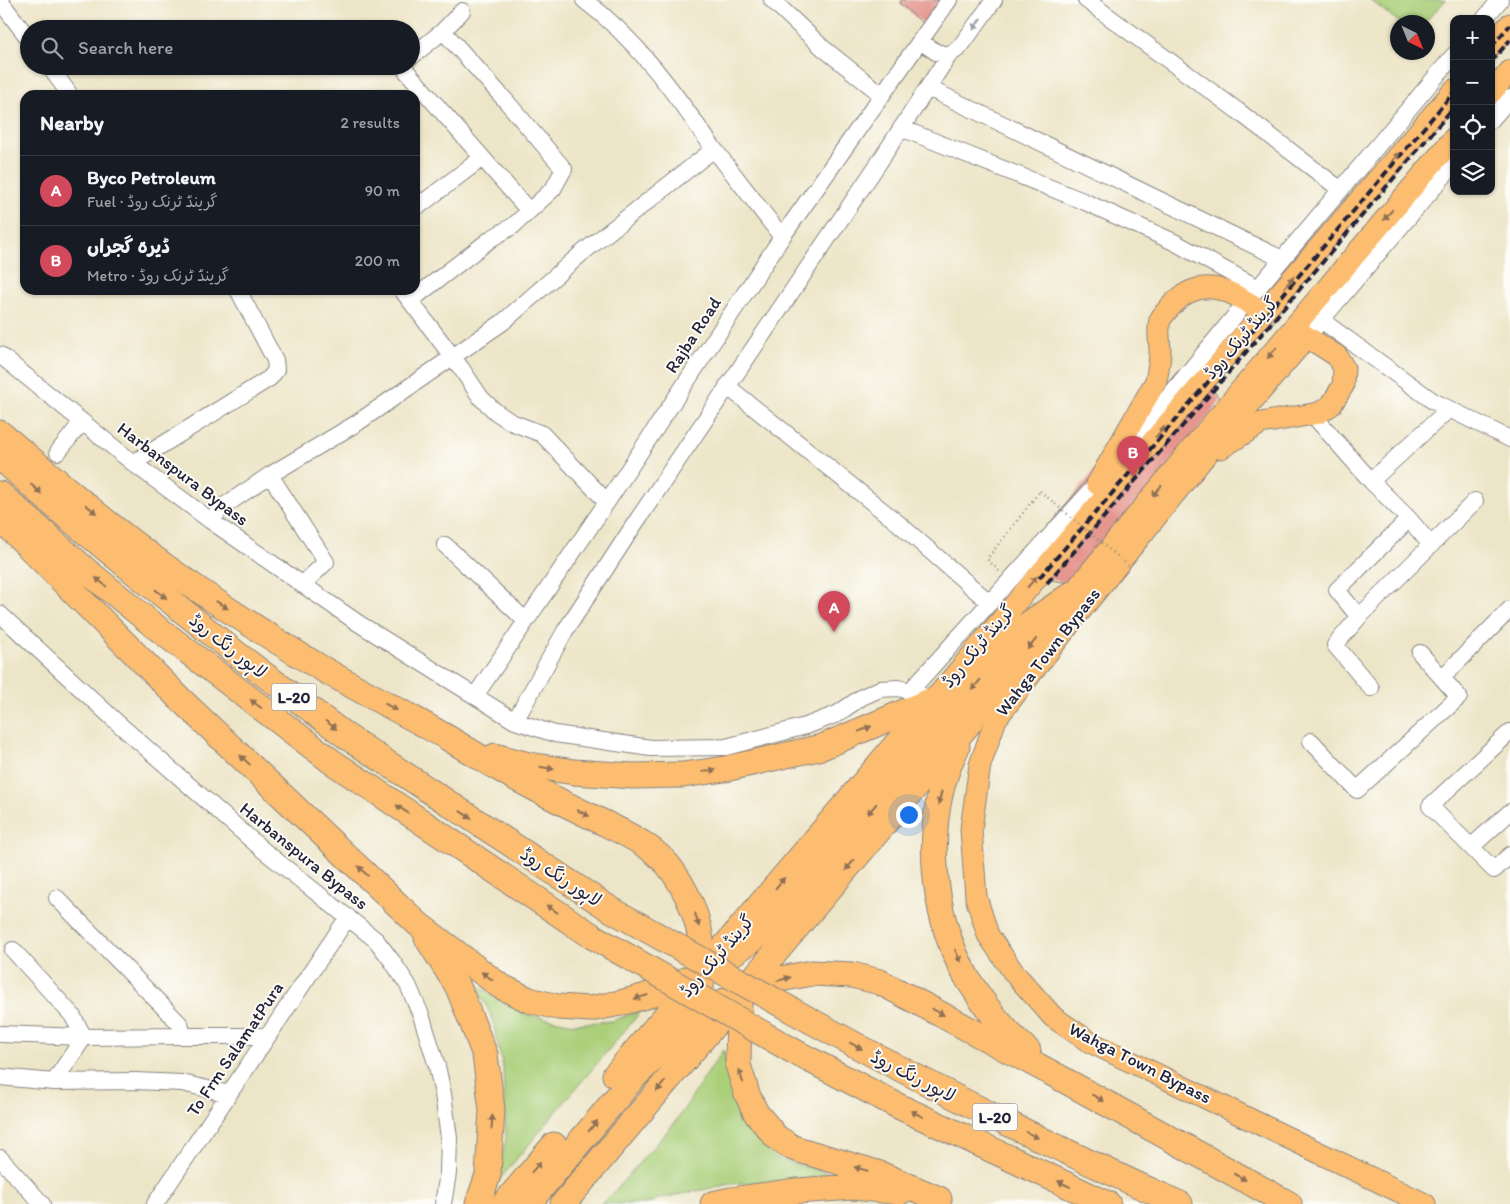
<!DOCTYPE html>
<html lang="en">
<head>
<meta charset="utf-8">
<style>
	:root { --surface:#171b24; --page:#242831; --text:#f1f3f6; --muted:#9ea1a6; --line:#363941; --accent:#d1495b }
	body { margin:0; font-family:Itim,"Playpen Sans Arabic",sans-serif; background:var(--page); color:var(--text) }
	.controls { position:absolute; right:15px; top:15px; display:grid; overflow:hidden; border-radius:10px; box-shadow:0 1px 4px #0004 }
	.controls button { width:45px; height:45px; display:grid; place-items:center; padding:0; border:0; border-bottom:1px solid var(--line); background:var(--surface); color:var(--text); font:25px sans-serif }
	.compass { position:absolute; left:1390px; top:15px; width:45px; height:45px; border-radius:50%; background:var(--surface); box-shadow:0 1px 4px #0004; rotate:137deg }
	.you { position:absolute; left:908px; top:814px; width:18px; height:18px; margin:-12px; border:4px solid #fff; border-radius:50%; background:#1a73e8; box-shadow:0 0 0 8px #1a73e833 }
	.badge { display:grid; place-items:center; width:32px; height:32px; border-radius:50%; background:var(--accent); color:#fff; font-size:16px; font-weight:700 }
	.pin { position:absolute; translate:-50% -41px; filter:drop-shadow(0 1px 2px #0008) }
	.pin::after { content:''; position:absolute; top:26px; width:18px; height:15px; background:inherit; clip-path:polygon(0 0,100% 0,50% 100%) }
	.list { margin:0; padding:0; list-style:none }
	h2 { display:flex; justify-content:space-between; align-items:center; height:65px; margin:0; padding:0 20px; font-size:21px }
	h2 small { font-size:16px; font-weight:400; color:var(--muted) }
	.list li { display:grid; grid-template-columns:32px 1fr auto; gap:15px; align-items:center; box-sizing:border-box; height:70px; padding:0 20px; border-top:1px solid var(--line) }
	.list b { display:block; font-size:19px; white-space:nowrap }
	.list p { margin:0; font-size:16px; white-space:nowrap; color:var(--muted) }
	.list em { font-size:16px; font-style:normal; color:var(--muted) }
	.icon { flex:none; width:28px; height:28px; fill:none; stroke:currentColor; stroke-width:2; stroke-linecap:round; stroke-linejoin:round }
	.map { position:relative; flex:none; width:1510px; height:1204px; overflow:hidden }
	.search { position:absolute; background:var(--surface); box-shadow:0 1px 4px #0004; left:20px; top:20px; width:400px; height:55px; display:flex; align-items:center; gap:12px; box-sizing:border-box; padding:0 18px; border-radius:28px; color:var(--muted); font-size:19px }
	.panel { position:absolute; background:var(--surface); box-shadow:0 1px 4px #0004; left:20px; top:90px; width:400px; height:205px; border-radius:15px }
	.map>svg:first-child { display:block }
</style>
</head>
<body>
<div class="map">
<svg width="1510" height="1204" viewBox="0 0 1510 1204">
	<rect width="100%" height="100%" fill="#fdfcf7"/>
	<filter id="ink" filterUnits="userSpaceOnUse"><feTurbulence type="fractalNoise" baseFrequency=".02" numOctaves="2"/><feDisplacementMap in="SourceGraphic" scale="10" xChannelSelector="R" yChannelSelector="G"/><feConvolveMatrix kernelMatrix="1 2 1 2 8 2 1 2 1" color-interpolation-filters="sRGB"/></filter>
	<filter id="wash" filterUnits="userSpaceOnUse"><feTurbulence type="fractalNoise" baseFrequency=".0096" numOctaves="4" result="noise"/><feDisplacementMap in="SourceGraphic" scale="20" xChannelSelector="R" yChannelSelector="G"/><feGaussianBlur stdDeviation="1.12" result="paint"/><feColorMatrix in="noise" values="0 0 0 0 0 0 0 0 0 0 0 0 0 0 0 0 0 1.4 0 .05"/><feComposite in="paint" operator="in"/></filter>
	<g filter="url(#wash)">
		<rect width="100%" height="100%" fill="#ede5c7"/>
		<path fill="#aacf79" stroke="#66785a" d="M1370 0H1446L1425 22H1399Z
			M473 981 494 997 529 1015 574 1024 612 1021 642 1010 498 1181 506 1138 503 1067 491 1015Z
			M723 1050 735 1099 746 1129 776 1158 837 1176 731 1184 658 1199 647 1204H601L612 1194 676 1121Z"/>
		<g id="blocks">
			<path fill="#e5978f" d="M902 0H940L924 24 899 3Z
				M1177 372H1186L1211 387 1221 401 1076 582H1063L1051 580 1045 576 1035 541Z"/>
		</g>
	</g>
	<g filter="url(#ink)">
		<use href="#blocks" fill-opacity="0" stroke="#888481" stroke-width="1"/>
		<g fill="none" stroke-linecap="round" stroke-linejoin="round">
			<path stroke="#c4beab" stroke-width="21" stroke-dasharray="21 11" stroke-linecap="butt" d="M1258 309 1301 333"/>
			<g stroke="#888481" stroke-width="18">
				<path id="minor" d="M584 0C638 40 676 95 714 149
					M772 0 823 48 882 95
					M1086 0 1238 111 1341 190
					M0 1 29 39
					M1484 19 1500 0
					M920 41 936 52 949 55 960 47 994 0
					M411 57 443 31
					M49 66 68 92
					M402 66 529 211
					M928 88 1282 259
					M1491 120 1510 98
					M901 128 1083 201 1174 242 1258 288
					M415 198 420 205 482 158
					M402 290 461 368 481 398 496 412 511 422 542 434 607 502
					M410 301 492 238 513 226 553 189 564 169 506 101 443 31 462 11
					M1321 320 1433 401 1510 439
					M1307 337 1454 164
					M0 355 133 463 211 521 358 623 515 721 555 734 651 748 726 747 806 726 837 714 862 697 880 689 898 688 910 691 934 700
					M727 386 898 523 990 603
					M1449 409 1371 481 1409 519 1431 545 1475 501
					M1313 415 1371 481
					M1124 451 1247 301 1454 55
					M58 452 82 422
					M133 463 270 378 276 370 275 360 238 290
					M270 475 326 562 302 585
					M211 521 221 508 270 475 357 423 503 322 582 253 714 149 782 237
					M445 545 526 621
					M0 614 120 725 263 850 376 940 392 961 408 985 421 1015 437 1066 443 1094 449 1138 448 1173 443 1204
					M1359 617 1337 590 1409 519
					M1442 678 1510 609
					M1371 688 1335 645 1359 617 1431 545
					M910 691 1104 476
					M475 696 607 502 782 237 949 0
					M515 721 565 631 634 525 878 164 949 55
					M1510 732 1430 806 1471 847 1510 812
					M1311 741 1357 790 1459 697 1420 653
					M1471 847 1494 870 1510 855
					M13 950 72 1015 84 1037 54 1082
					M0 1034 84 1037 183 1036 180 1024 57 898
					M183 1036H268
					M0 1077 54 1082 135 1081 182 1083 229 1094
					M0 1158 42 1204
					M155 1204 348 917"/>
			</g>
			<g stroke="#888481" stroke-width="23">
				<path id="major" d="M1491 46 1510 24
					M1491 93 1510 71
					M1307 337 1201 461 1069 625 996 719 980 765 971 829 976 897 988 935 1014 973 1053 1017 1088 1041 1425 1204
					M1221 448 1261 423 1319 413 1331 405 1343 386 1344 368 1337 356 1301 333
					M1097 484 1156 381C1158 371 1160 361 1160 351 1160 341 1157 330 1160 320 1163 314 1170 307 1175 302 1203 276 1230 290 1258 309
					M934 700 1093 511 1454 90
					M971 721 995 688 1206 431 1454 138"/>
			</g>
			<g stroke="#888481" stroke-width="27">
				<path id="highway" d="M0 433C54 478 108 526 166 567 213 601 262 632 311 662 356 689 403 712 448 738 473 753 498 769 523 782 547 795 571 807 596 819 624 833 656 846 674 873 700 911 708 954 699 999 695 1022 685 1045 678 1067
					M0 457 66 516 149 584 237 654 346 736 610 909
					M0 494 87 571 152 624 331 761 592 936
					M0 518 181 700 418 924 500 986 529 1000 558 1007 590 1009 620 1003 646 996 702 973 748 943 792 905 1024 627 1075 592
					M957 747C922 816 929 915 969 981 985 1007 1005 1031 1028 1051
					M495 756 529 765 574 772 633 776 683 775 725 769 822 747 930 701
					M427 938 458 987 485 1055 492 1110 488 1175 478 1204
					M725 946 934 700
					M739 1000 738 1065 747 1094 756 1113 776 1137 793 1148 880 1174 939 1199
					M813 1022C933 1088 1055 1148 1180 1204
					M795 1052 898 1106 1108 1204
					M615 1075 698 978
					M504 1204 554 1145
					M528 1204 634 1077 693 1020 715 1005 780 979 812 973 852 975 880 982 1055 1075 1289 1204
					M563 1204 971 721
					M713 1204 731 1200 796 1191 854 1187 900 1192"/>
			</g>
			<path stroke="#888481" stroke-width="2.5" stroke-dasharray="1 4" stroke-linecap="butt" d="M999 571 987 559 1040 491"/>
			<use href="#minor" stroke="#fff" stroke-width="16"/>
			<use href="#major" stroke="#fcbd6f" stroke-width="21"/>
			<use href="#highway" stroke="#fcbd6f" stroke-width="25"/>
			<path stroke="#22223b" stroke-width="4" stroke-dasharray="8 4" stroke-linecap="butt" d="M1491 47 1510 25
				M1491 62 1510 40
				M1039 578 1259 323 1454 92
				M1047 583 1266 329 1454 107"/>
			<g stroke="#888481" stroke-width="27" stroke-linecap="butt">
				<path id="highway-bridge" d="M610 909 813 1022
					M592 936 795 1052"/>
			</g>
			<path stroke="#888481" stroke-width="2.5" stroke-dasharray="1 4" stroke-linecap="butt" d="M1040 491 1129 566"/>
			<use href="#highway-bridge" stroke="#fcbd6f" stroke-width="25"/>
		</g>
		<defs><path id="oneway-solid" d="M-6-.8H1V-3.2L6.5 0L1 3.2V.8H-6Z" transform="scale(1.25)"/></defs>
		<use fill="#9c9ca7" href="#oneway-solid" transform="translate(977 24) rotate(123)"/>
		<g fill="#8f7055">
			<use href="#oneway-solid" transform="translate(1395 158) rotate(-49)"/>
			<use href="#oneway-solid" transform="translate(1388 215) rotate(130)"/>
			<use href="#oneway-solid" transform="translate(1289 282) rotate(-49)"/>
			<use href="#oneway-solid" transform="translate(1272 353) rotate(130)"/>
			<use href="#oneway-solid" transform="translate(1160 432) rotate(-49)"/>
			<use href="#oneway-solid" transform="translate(36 489) rotate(42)"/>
			<use href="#oneway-solid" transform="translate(1157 491) rotate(129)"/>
			<use href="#oneway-solid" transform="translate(91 509) rotate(39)"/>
			<use href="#oneway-solid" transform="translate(101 582) rotate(-141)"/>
			<use href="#oneway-solid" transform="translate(1032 582) rotate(-50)"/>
			<use href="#oneway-solid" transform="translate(161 594) rotate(38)"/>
			<use href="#oneway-solid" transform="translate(222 605) rotate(33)"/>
			<use href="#oneway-solid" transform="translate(1032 644) rotate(130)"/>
			<use href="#oneway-solid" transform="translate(976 685) rotate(130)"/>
			<use href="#oneway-solid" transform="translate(256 704) rotate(-143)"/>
			<use href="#oneway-solid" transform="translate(391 707) rotate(28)"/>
			<use href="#oneway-solid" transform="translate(331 725) rotate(37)"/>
			<use href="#oneway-solid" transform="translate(865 729) rotate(-23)"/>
			<use href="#oneway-solid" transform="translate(245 760) rotate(-137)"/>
			<use href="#oneway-solid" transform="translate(547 768) rotate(10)"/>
			<use href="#oneway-solid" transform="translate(709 771) rotate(-8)"/>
			<use href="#oneway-solid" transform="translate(940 798) rotate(104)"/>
			<use href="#oneway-solid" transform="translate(402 809) rotate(-146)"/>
			<use href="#oneway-solid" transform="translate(872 809) rotate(130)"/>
			<use href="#oneway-solid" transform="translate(583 813) rotate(27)"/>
			<use href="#oneway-solid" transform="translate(466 815) rotate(33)"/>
			<use href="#oneway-solid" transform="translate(850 865) rotate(130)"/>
			<use href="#oneway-solid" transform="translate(363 871) rotate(-136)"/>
			<use href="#oneway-solid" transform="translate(780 883) rotate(-50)"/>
			<use href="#oneway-solid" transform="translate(552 909) rotate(-146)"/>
			<use href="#oneway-solid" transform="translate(697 920) rotate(74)"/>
			<use href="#oneway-solid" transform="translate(958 956) rotate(65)"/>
			<use href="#oneway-solid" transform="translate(487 976) rotate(-144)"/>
			<use href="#oneway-solid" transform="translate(784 979) rotate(-15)"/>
			<use href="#oneway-solid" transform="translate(641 997) rotate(164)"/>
			<use href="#oneway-solid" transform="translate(938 1012) rotate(29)"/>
			<use href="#oneway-solid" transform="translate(856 1046) rotate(28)"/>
			<use href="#oneway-solid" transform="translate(741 1076) rotate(-107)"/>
			<use href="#oneway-solid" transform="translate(661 1086) rotate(130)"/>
			<use href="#oneway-solid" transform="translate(1098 1098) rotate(29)"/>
			<use href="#oneway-solid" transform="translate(917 1114) rotate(-155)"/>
			<use href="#oneway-solid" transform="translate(492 1122) rotate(-86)"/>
			<use href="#oneway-solid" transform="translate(593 1126) rotate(-50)"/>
			<use href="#oneway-solid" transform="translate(1032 1135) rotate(26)"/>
			<use href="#oneway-solid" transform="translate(536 1167) rotate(-49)"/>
			<use href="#oneway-solid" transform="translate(861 1169) rotate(-164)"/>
			<use href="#oneway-solid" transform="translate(1240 1177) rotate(28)"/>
			<use href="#oneway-solid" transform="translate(1064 1184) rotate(-155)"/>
		</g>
	</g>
	<g text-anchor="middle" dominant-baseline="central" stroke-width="4" stroke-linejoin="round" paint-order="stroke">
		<g fill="#fdfcf7" stroke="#646373" stroke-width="1">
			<rect x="271.5" y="683.5" width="45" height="27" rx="4"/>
			<rect x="972.5" y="1103.5" width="45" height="27" rx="4"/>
		</g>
		<g font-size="16" font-weight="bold" fill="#22223b">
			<text x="294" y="697">L-20</text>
			<text x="995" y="1117">L-20</text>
		</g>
		<g font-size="18" fill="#22223b" stroke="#fdfcf7">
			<text transform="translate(693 335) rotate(-57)">Rajba Road</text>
			<text transform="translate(1241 338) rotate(-49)">گرینڈ ٹرنک روڈ</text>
			<text transform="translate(183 474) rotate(37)">Harbanspura Bypass</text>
			<text transform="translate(228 646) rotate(38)">لاہور رنگ روڈ</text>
			<text transform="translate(978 646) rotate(-50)">گرینڈ ٹرنک روڈ</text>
			<text transform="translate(1048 652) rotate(-52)">Wahga Town Bypass</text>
			<text transform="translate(304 856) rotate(39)">Harbanspura Bypass</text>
			<text transform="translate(561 877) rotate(33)">لاہور رنگ روڈ</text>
			<text transform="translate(717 956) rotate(-49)">گرینڈ ٹرنک روڈ</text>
			<text transform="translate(235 1049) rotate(-56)">To Frm SalamatPura</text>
			<text transform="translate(1140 1063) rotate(27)">Wahga Town Bypass</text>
			<text transform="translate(913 1076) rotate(27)">لاہور رنگ روڈ</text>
		</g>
	</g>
</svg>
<div class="controls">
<button>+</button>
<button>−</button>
<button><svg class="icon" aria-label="locate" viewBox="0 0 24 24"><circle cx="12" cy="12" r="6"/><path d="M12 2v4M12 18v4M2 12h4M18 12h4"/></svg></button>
<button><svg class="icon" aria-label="layers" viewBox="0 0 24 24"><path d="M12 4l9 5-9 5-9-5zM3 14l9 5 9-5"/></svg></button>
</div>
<svg class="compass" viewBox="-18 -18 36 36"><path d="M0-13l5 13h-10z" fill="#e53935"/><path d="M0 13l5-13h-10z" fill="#9ea1a6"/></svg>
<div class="you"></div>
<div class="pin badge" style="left:834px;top:632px">A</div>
<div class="pin badge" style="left:1133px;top:477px">B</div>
<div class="search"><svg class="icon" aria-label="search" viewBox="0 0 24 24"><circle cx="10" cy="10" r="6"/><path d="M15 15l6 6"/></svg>Search here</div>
<section class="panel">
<h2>Nearby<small>2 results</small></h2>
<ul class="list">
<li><span class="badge">A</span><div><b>Byco Petroleum</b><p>Fuel · گرینڈ ٹرنک روڈ</p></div><em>90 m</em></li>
<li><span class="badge">B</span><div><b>ڈیرہ گجراں</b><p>Metro · گرینڈ ٹرنک روڈ</p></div><em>200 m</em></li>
</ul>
</section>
</div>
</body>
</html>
